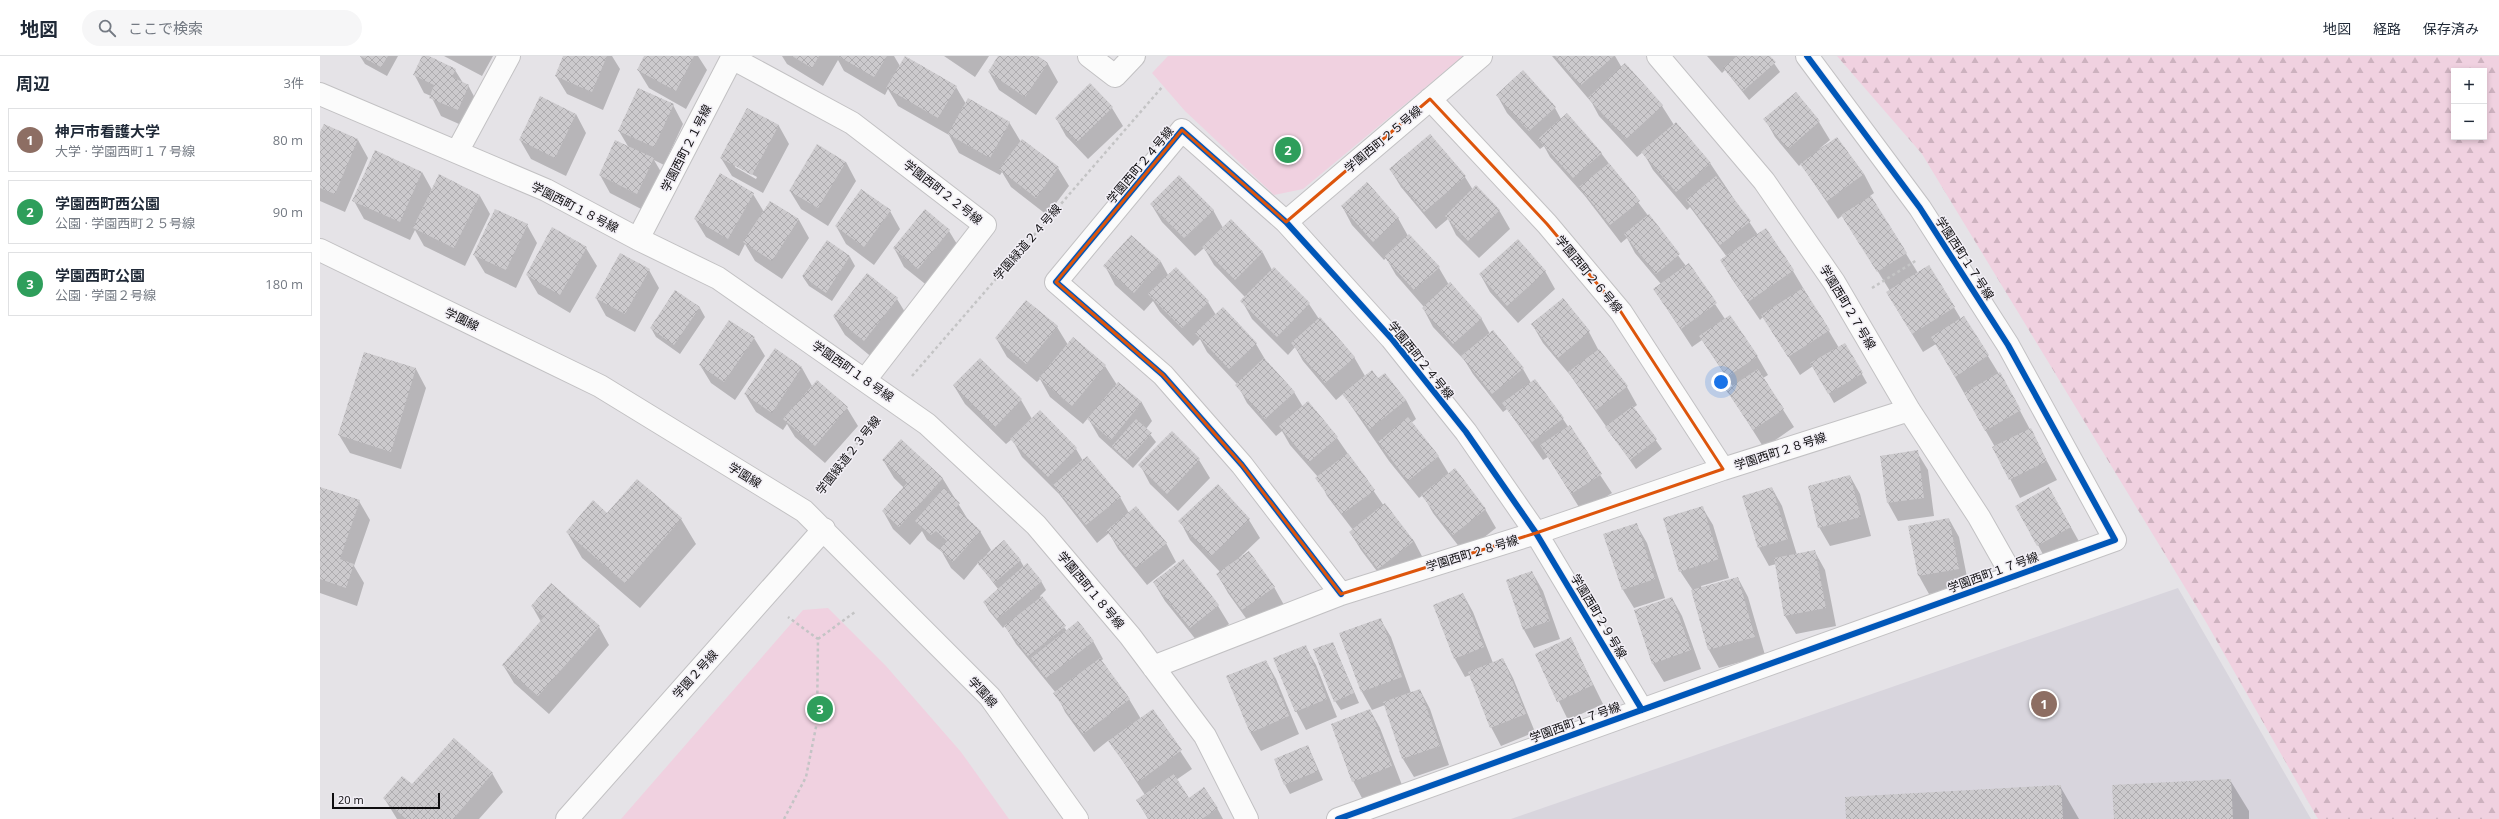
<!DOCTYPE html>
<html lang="ja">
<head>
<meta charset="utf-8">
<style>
	:root { --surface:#fff; --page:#f6f6f7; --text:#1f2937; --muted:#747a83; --line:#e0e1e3; --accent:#59585b }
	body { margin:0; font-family:"Open Sans","Noto Sans JP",sans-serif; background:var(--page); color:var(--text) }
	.controls { position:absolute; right:12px; top:12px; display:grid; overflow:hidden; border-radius:0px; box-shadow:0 2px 6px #0003 }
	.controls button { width:36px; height:36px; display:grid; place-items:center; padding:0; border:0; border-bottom:1px solid var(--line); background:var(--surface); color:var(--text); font:20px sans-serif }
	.scale { position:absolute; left:12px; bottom:10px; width:108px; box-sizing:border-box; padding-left:4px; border:2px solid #0e0d0f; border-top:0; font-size:11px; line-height:14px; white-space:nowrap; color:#0e0d0f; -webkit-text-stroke:3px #f2eff6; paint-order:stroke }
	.you { position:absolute; left:1401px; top:326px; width:14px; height:14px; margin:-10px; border:3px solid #fff; border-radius:50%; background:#1a73e8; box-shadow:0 0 0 6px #1a73e833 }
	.badge { display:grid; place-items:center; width:26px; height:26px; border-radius:50%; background:var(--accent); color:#fff; font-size:13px; font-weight:700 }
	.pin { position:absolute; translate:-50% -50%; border:2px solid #fff; box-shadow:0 1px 4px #0006 }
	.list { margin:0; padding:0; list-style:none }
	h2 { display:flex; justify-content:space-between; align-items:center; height:52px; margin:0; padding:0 16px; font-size:17px }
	h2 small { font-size:13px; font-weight:400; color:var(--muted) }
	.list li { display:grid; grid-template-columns:26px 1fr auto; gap:12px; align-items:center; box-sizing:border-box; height:64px; margin:0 8px 8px; padding:0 8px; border:1px solid var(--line); border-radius:0px }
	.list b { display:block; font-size:15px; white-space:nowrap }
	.list p { margin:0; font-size:13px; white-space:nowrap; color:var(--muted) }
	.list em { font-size:13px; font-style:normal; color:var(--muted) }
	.icon { flex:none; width:22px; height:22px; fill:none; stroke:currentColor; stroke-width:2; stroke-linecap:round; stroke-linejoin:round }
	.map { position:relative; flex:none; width:2179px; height:763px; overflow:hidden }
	header { display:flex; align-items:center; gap:24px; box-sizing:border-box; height:56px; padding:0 20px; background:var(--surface); border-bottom:1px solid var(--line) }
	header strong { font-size:19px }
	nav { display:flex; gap:22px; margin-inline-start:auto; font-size:14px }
	.search { width:280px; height:36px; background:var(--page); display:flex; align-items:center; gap:10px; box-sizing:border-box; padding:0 14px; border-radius:22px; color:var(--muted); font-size:15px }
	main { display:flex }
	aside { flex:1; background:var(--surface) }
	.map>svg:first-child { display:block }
</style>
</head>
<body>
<header>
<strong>地図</strong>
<div class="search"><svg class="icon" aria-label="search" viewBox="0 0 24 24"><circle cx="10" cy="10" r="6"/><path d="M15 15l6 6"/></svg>ここで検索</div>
<nav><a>地図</a><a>経路</a><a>保存済み</a></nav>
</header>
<main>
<aside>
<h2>周辺<small>3件</small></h2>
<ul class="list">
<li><span class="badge" style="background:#8d6e63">1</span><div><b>神戸市看護大学</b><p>大学 · 学園西町１７号線</p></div><em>80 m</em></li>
<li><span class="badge" style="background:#2e9e5b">2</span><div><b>学園西町西公園</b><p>公園 · 学園西町２５号線</p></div><em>90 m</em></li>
<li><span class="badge" style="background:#2e9e5b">3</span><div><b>学園西町公園</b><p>公園 · 学園２号線</p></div><em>180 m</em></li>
</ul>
</aside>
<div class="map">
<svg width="2179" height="763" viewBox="0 0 2179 763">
	<defs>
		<pattern id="forest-firs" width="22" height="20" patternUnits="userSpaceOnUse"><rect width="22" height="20" fill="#f0d1e0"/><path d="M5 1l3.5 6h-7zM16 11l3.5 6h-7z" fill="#cdb2bf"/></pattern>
		<pattern id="building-cross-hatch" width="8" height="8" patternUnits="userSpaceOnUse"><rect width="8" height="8" fill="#cccacd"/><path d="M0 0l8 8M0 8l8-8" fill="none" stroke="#aeacaf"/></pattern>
	</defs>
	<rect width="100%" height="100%" fill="#e5e3e7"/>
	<path fill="#d8d5dd" d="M1858 532 1991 763H1191Z"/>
	<path fill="url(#forest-firs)" fill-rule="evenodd" d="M1517 0H2179V763H1998L1886 566 1602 98ZM2134 15H2164V81H2134Z"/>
	<path fill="#f0d1e0" d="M848 0H1143L983 133 954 139 865 55 832 17Z
		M508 552 566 610 641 696 689 763H301L483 554Z"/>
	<path fill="#0003" fill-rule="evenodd" d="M40 0H78L67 20 45 8Z
		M103 0 135 14 143 27 148 29 158 48 148 72 121 60 111 40 104 37 94 18Z
		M124 0H173L162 20Z
		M244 0H292L300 13 283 54 247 38 236 20Z
		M326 0H378L387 14 366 53 329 32 318 14Z
		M462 0H574L580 10 636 31 646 48 689 66 701 86 703 84 738 112 749 130 727 159 691 131 682 116 680 119 639 97 629 79 578 50 568 33 565 39 524 15 518 4 503 30 467 8Z
		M624 0H669L655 21Z
		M679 0H717L728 8 738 26 716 59 679 34 669 16Z
		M1232 0H1295L1302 12 1305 9 1342 50 1354 69 1390 107 1438 179 1445 174 1473 215 1519 292 1525 288 1547 327 1514 347 1493 310 1480 319 1443 261 1440 264 1412 223 1401 205 1407 201 1370 151 1367 154 1333 114 1323 96 1317 101 1279 60 1272 47Z
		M1387 0H1449L1460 16 1429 44 1405 14 1402 17Z
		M770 29 792 52 803 70 768 103 746 80 736 62Z
		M1476 37 1499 66 1510 84 1499 93 1517 82 1544 118 1554 137 1550 140 1598 217 1609 210 1641 263 1644 261 1690 336 1737 424 1700 442 1674 392 1675 391 1616 288 1603 296 1578 255 1570 235 1523 159 1518 163 1481 108 1479 110 1455 81 1445 63Z
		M1177 39 1235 52 1241 63 1281 97 1366 210 1368 208 1405 263 1409 260 1437 300 1448 319 1443 322 1474 371 1444 392 1408 335 1413 331 1382 284 1372 291 1334 233 1341 228 1315 197 1307 182 1301 187 1265 140 1230 101 1224 90 1220 93 1187 57Z
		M353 49 363 68 344 109 334 104 344 121 327 156 290 137 280 119 309 92 299 75Z
		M427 53 459 70 469 88 443 137 412 120 401 102ZM415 109 437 121 436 123 415 111Z
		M256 58 266 77 246 120 211 103 200 84Z
		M0 79 38 84 48 102 25 156 0 145Z
		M1110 80 1145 121 1153 134 1179 154 1190 173 1159 202 1136 179 1128 163 1116 173 1081 131 1070 113Z
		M526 106 536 125 508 170 481 153 470 135Z
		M102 116 112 134 119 120 160 140 170 158 145 210 104 190 95 174 90 184 44 163 34 145Z
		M433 138 444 156 451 146 479 164 489 182 462 223 435 205 425 188 419 200 386 181 375 163Z
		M831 148 893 154 903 172 911 164 943 197 952 214 989 248 999 263 1034 301 1045 320 1058 323 1065 319 1086 344 1096 363 1091 367 1118 400 1129 418 1165 453 1176 472 1144 497 1113 457 1103 439 1099 442 1069 405 1023 338 1016 344 983 305 975 291 968 299 932 263 922 245 925 241 894 209 884 192 875 200 842 166Z
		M1022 150 1078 162 1088 180 1119 212 1129 229 1161 262 1170 278 1173 276 1203 313 1211 327 1243 363 1292 437 1262 456 1228 401 1223 404 1187 353 1183 356 1153 318 1145 305 1113 271 1103 252 1104 251 1076 219 1066 202 1064 204 1032 169Z
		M570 155 580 173 554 209 526 188 516 170Z
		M207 169 217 187 196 232 165 217 154 199Z
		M629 175 640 193 609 231 584 211 574 192Z
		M811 181 841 206 848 219 856 212 888 246 896 259 936 288 946 305 974 336 983 351 1017 382 1064 450 1094 485 1104 504 1069 531 1041 494 1030 476 1033 474 1007 440 998 421 970 389 962 375 956 380 927 347 917 328 887 296 880 283 873 290 840 256 833 245 824 255 795 229 785 210Z
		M507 185 530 201 535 210 512 245 489 230 483 221Z
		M266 192 277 210 250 257 218 238 207 219Z
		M329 214 339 232 315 276 286 260 276 242Z
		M1225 215 1235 233 1198 267 1170 236 1160 218Z
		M577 243 588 261 554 303 525 279 514 261Z
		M1243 243 1269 276 1279 295 1307 331 1317 349 1313 352 1342 393 1316 413 1250 319 1223 287 1212 268Z
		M380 252 385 261 360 298 336 281 331 272Z
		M737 271 748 289 785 310 797 329 798 327 822 347 832 365 826 373 836 386 813 412 779 381 768 362 763 368 730 341 720 323 717 326 687 301 676 282Z
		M434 282 445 300 415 344 391 327 380 309Z
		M456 294 482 312 492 330 527 352 538 370 505 407 475 381 467 368 463 374 436 356 425 338Z
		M44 298 96 313 106 332 81 413 30 397 19 379Z
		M660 303 701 344 712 363 720 356 756 393 763 405 800 441 809 457 846 487 856 506 827 529 798 493 789 477 777 487 739 438 702 401 692 383 686 388 645 348 634 330Z
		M852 377 879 404 890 422 858 455 830 428 820 409Z
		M581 385 623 423 650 467 660 475 671 494 667 498 700 504 704 511 721 525 726 534 720 540 747 575 773 585 783 603 781 605 809 643 821 663 833 654 872 713 856 724 869 743 897 752 903 763H828L817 744 825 739 789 684 774 696 745 656 736 637 696 588 685 570 683 572 669 555 664 546 678 533 658 507 644 524 631 512 622 496 607 484 602 475 590 489 573 473 563 455 584 432 574 422 563 404Z
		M1597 396 1608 414 1614 460 1578 465 1568 447 1561 400Z
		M1530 420 1540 438 1551 480 1510 490 1499 471Z
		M898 429 929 464 940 482 918 503 954 531 964 549 933 572 908 537 898 519 901 517 870 484 860 465Z
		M0 432 39 445 50 464 34 510 44 527 37 550 0 537Z
		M1452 432 1462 450 1477 499 1495 496 1505 514 1516 570 1476 578 1465 560 1456 508 1449 510 1439 492Z
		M1739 450 1761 489 1728 508 1718 489Z
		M1382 451 1393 469 1409 522 1381 530 1382 532 1418 522 1428 541 1445 599 1399 612 1389 594 1372 533 1360 515Z
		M287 458 361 463 376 488 320 552 262 502 247 476Z
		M1629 463 1639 481 1649 531 1609 538 1599 520 1589 470Z
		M1316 468 1327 487 1345 542 1314 552 1303 534 1284 479Z
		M1212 516 1223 535 1240 583 1214 592 1204 574 1187 525Z
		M834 527 898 550 909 568 881 590 845 545Z
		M1143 538 1153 556 1173 607 1183 603 1193 622 1215 676 1181 690 1171 671 1150 619 1145 621 1135 603Z
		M1352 542 1362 560 1381 613 1344 626 1333 608 1315 555Z
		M212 550 279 571 289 589 229 658 194 627 183 609 221 566Z
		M1060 563 1071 581 1091 637 1100 634 1110 653 1129 709 1094 721 1083 703 1065 649 1052 654 1042 636 1021 578Z
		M1251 583 1283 648 1248 664 1216 599Z
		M1013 587 1039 647 1021 654 1015 645Z
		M985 590 996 609 1017 661 986 674 976 655Z
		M946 605 956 623 979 678 941 695 930 676Z
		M1050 654 1060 672 1082 729 1043 744 1033 725Z
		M988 690 1003 724 970 738 965 729Z
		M172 717 183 736 159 763H77L64 742 93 730Z
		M1910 724 1929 755V763H1795Z
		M1740 730 1759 763H1527Z"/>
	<path fill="url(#building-cross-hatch)" d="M40 0H68L61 11Z
		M102 0H109L136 13 132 21 149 29 138 54 109 42 114 29 93 19Z
		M243 0H287L272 36 235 20Z
		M324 0H374L356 35 317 14Z
		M472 0H499L492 12Z
		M518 0H567L554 21Z
		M585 0 637 30 618 62 566 32Z
		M678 0H718L728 7 705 41 668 16Z
		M1235 0H1294L1261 29Z
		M1417 0H1450L1456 6 1423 35 1403 12Z
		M1305 7 1343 49 1306 83 1268 42Z
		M1203 14 1236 51 1209 75 1176 39Z
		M770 27 793 51 757 86 735 62Z
		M318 32 354 48 334 91 298 75Z
		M1476 36 1500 65 1468 93 1443 63Z
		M220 40 256 58 235 102 199 84Z
		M648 42 690 66 670 102 628 78Z
		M427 52 459 69 432 119 400 102Z
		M1247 57 1282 97 1253 122 1218 83Z
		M1356 66 1391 107 1356 136 1321 96Z
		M4 68 38 83 15 138 0 132V76Z
		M1110 78 1146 120 1104 156 1069 113Z
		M1517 81 1544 118 1507 145 1480 108Z
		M702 83 739 111 716 142 679 113Z
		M295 84 334 102 317 138 279 119Z
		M497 88 526 106 498 152 469 135Z
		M55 94 102 116 80 166 32 145Z
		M1289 107 1320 145 1290 169 1259 131Z
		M400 117 434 137 408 183 374 163Z
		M119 118 160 139 134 192 93 172Z
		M859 119 894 154 864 182 830 148Z
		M1396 120 1431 165 1400 189 1366 144Z
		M1047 126 1079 162 1053 186 1021 150Z
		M1156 129 1180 154 1148 185 1125 160Z
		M541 133 571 154 544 191 515 170Z
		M1551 140 1587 197 1557 216 1521 159Z
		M450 145 479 163 452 205 423 186Z
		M175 153 208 168 186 214 153 199Z
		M605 153 630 174 598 213 573 192Z
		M1329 158 1360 198 1336 218 1304 178Z
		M911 163 943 196 915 224 882 191Z
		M232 171 267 191 240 239 206 219Z
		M1446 172 1474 214 1428 246 1400 204Z
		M1089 178 1120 211 1094 234 1064 201Z
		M811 179 841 205 814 237 783 210Z
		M1198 183 1226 215 1187 250 1159 218Z
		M507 184 530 200 506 237 482 220Z
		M300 197 330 213 305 258 275 242Z
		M1369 207 1397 247 1361 273 1333 233Z
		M1609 209 1635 251 1592 278 1566 236Z
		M856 211 889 245 862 272 828 238Z
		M954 211 990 247 957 281 920 245Z
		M547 217 578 242 544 285 513 260Z
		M1130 226 1162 262 1133 288 1102 252Z
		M1483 232 1510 274 1468 301 1441 259Z
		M355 234 380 251 354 289 330 272Z
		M1243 242 1270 275 1238 302 1211 268Z
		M706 244 738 270 706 308 675 282Z
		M903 251 937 287 909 313 875 277Z
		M1410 259 1438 300 1407 321 1379 280Z
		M1644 260 1669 299 1635 321 1611 281Z
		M1000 261 1035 301 1005 327 971 287Z
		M409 264 435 281 404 326 379 309Z
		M1173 274 1204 312 1172 338 1141 300Z
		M753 281 786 309 752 350 719 322Z
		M1525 287 1543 317 1508 338 1490 307Z
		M455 292 482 311 452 357 424 338Z
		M1279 293 1308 330 1276 354 1248 316Z
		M44 296 96 312 71 396 18 379Z
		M660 302 702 343 675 371 633 329Z
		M944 302 975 336 945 363 915 329Z
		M1438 313 1464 353 1433 374 1406 334Z
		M1052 314 1058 322 1065 317 1086 344 1050 373 1022 338Z
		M1680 316 1701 354 1665 375 1644 337Z
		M1215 323 1244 362 1212 386 1182 347Z
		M497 324 528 351 495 390 463 363Z
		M798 326 822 346 791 384 767 363Z
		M988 345 1018 381 989 406 959 370Z
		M1313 350 1337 383 1310 404 1285 371Z
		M720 354 757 392 728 421 690 383Z
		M1088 361 1119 400 1088 425 1058 386Z
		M816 363 832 377 807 404 792 390Z
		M1250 369 1282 418 1251 438 1220 389Z
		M1711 372 1727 405 1689 424 1672 391Z
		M852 375 880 403 847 438 818 409Z
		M581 383 623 422 579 471 562 455 587 427 562 404Z
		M1598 394 1604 442 1567 447 1560 400Z
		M1028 397 1055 434 1022 458 995 422Z
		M767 400 801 441 766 469 733 429Z
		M1135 412 1166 453 1133 479 1101 439Z
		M1530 419 1541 461 1498 472 1488 430Z
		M317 423 362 462 305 527 246 476 273 444 287 457Z
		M898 428 930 463 891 500 858 465Z
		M0 431 40 444 20 503 34 508 26 532 0 523Z
		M1452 431 1468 483 1438 492 1422 440Z
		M1729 431 1751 471 1717 490 1695 450Z
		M624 432 640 447 636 452 661 475 633 506 619 493 627 485 616 475 611 479 595 465Z
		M1065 447 1094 485 1058 513 1029 476Z
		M816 450 847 487 816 512 786 475Z
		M1383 450 1399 503 1359 516 1343 462Z
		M1629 462 1639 513 1598 520 1588 470Z
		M1317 467 1335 523 1302 534 1283 478Z
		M684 484 701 504 674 527 657 507Z
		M1495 494 1506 552 1464 560 1454 502Z
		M929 495 955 531 922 554 896 518Z
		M863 503 899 549 870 572 833 526Z
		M707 507 722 525 677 563 663 546Z
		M1212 515 1230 565 1203 574 1186 524Z
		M1418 521 1435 581 1388 594 1371 534Z
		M231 527 280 570 218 640 182 609 224 561 211 550Z
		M1143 537 1164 591 1134 603 1113 549Z
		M722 540 746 570 708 600 684 570Z
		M1352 541 1371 594 1332 608 1314 554Z
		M1061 562 1082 621 1041 636 1019 577Z
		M758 565 774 585 726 622 711 602Z
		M1251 581 1273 629 1237 646 1215 598Z
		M1013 586 1034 637 1014 646 993 593Z
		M986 589 1007 643 975 656 953 602Z
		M780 602 810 643 763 678 733 637Z
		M1183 602 1206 658 1170 672 1148 616Z
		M946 604 969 660 930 677 906 620Z
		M1100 633 1120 690 1082 703 1063 646Z
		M833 653 862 694 818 726 788 685Z
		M1050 653 1072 710 1032 726 1011 668Z
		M134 682 173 717 133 763H86L63 742 82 720 92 728Z
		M988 689 998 715 964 729 954 703Z
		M854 718 869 742 884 731 898 752 882 763H829L816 744Z
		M1911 723 1913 763H1794L1792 729Z
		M1741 729 1743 763H1526L1525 741Z"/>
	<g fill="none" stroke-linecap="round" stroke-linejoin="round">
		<g stroke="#c2c1c3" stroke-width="24">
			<path id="minor" d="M769 0 795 20 814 0
				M1338 0 1444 125 1514 226 1589 354 1659 461 1693 521
				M412 2 532 67 665 169 545 324
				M0 38 226 134 318 183 398 222 607 368 716 469 810 580 885 680 927 763
				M1110 43 1227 168 1301 256 1403 413
				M137 96 189 0
				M966 166 1161 0
				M318 183 413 0
				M0 194 280 330 484 455 670 641 757 763
				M1021 538 922 409 843 319 736 226 862 74 966 166 1071 282 1146 376 1216 477 1322 654
				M833 611 1021 538 1216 477 1403 413 1589 354
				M247 763 504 473
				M1018 763 1795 484 1688 289 1600 152 1487 0"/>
		</g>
		<path stroke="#c4c4c5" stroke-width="2.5" stroke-dasharray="3 3" stroke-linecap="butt" d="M1552 232 1597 204
			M592 320 843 30
			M503 431 553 367
			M498 583 535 556
			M464 763 486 721 497 666 498 583 468 561"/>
		<use href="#minor" stroke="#fbfbfb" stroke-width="22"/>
		<g stroke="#f2eff6" stroke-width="8">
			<path id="cycleway" d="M1021 538 922 409 843 319 736 226 862 74 966 166 1071 282 1146 376 1216 477 1322 654
				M1018 763 1795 484 1688 289 1600 152 1487 0"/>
		</g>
		<use href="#cycleway" stroke="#0057b8" stroke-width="6"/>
	</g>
	<path fill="none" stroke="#dd550c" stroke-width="3" stroke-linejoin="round" d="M1110 43 1227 168 1301 256 1403 413 1216 477 1021 538 922 409 843 319 736 226 862 74 966 166Z"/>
	<g text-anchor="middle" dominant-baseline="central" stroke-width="3" stroke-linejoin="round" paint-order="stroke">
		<g font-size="12" fill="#0e0d0f" stroke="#f2eff6">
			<text transform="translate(1063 83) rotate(-40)">学園西町２５号線</text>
			<text transform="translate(366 92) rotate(-63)">学園西町２１号線</text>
			<text transform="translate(820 109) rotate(-50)">学園西町２４号線</text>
			<text transform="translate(623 136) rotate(38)">学園西町２２号線</text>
			<text transform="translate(255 151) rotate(27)">学園西町１８号線</text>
			<text transform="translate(707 186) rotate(-49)">学園緑道２４号線</text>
			<text transform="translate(1645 202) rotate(57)">学園西町１７号線</text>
			<text transform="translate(1269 218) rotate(50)">学園西町２６号線</text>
			<text transform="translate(1528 251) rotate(59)">学園西町２７号線</text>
			<text transform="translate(142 263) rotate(26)">学園線</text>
			<text transform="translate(1101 304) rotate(51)">学園西町２４号線</text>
			<text transform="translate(533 315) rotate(35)">学園西町１８号線</text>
			<text transform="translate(1460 395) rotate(-18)">学園西町２８号線</text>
			<text transform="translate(528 399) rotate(-52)">学園緑道２３号線</text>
			<text transform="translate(425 419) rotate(32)">学園線</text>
			<text transform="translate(1152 497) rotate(-17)">学園西町２８号線</text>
			<text transform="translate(1673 516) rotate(-20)">学園西町１７号線</text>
			<text transform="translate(771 534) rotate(50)">学園西町１８号線</text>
			<text transform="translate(1279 560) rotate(59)">学園西町２９号線</text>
			<text transform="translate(375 618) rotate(-48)">学園２号線</text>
			<text transform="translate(663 636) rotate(48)">学園線</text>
			<text transform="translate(1255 666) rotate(-20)">学園西町１７号線</text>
		</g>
	</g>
</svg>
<div class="controls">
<button>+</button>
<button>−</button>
</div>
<div class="scale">20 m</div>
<div class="you"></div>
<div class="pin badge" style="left:1724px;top:648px;background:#8d6e63">1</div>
<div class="pin badge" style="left:968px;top:94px;background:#2e9e5b">2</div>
<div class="pin badge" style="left:500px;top:653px;background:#2e9e5b">3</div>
</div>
</main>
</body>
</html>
